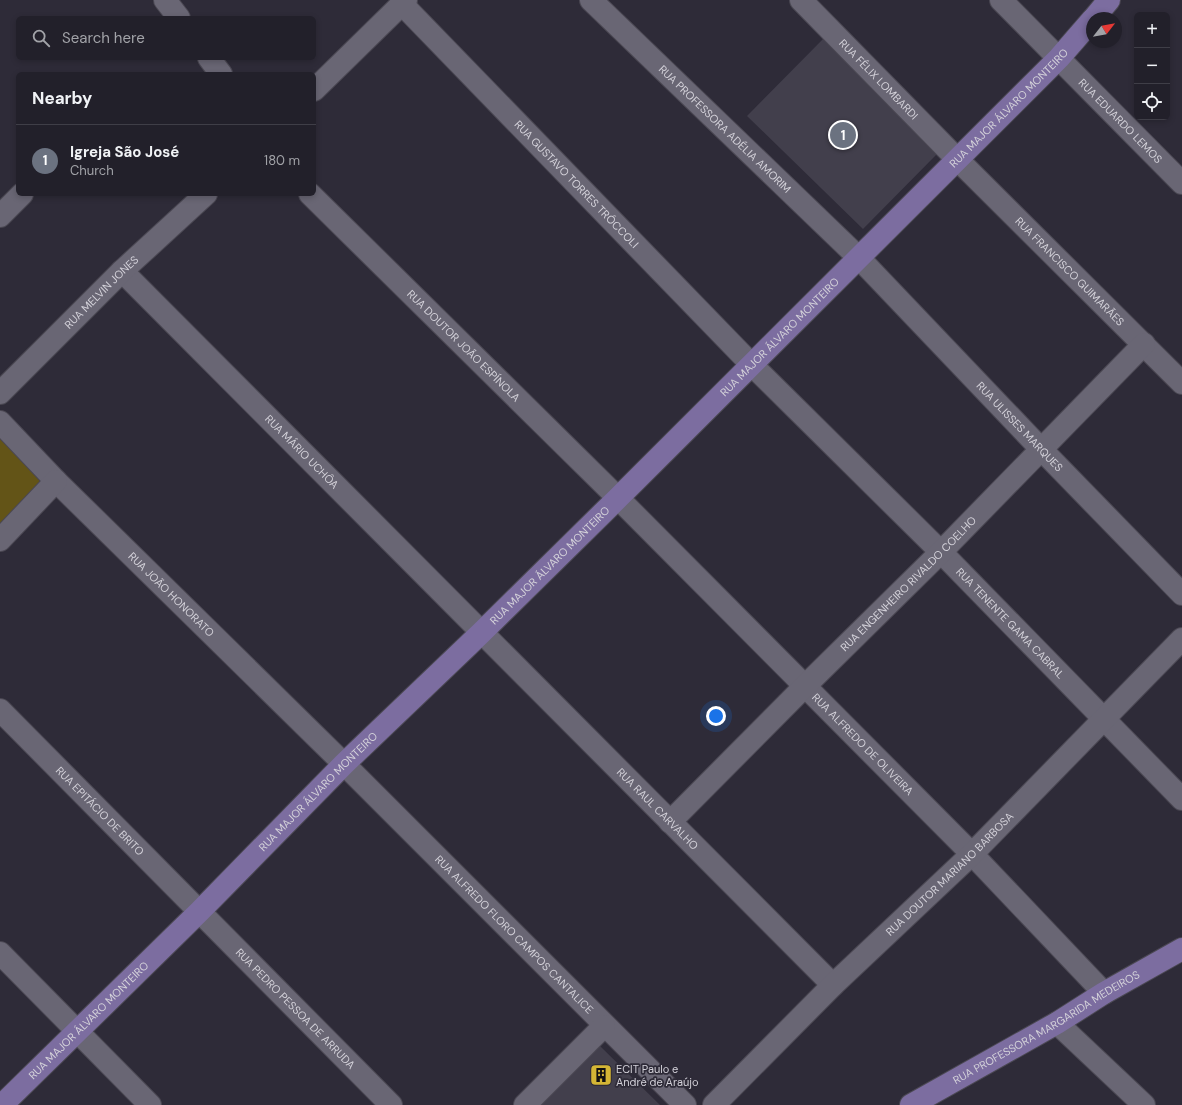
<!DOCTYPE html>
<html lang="en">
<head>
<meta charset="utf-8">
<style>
	:root { --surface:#22202a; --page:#2e2d36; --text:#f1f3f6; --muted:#a2a3a8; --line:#3f3e47; --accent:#d4b635 }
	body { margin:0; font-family:"DM Sans",sans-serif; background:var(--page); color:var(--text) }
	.controls { position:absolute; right:12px; top:12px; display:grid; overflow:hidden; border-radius:6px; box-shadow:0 2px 6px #0003 }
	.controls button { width:36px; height:36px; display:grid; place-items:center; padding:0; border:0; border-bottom:1px solid var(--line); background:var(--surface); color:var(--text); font:20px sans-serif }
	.compass { position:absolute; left:1086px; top:12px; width:36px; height:36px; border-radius:50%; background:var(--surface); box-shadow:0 2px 6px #0003; rotate:59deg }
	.you { position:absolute; left:716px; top:716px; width:14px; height:14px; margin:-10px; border:3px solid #fff; border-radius:50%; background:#1a73e8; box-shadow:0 0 0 6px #1a73e833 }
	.badge { display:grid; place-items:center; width:26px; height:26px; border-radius:50%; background:var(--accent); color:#fff; font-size:13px; font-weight:700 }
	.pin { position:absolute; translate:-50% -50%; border:2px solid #fff; box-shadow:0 1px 4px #0006 }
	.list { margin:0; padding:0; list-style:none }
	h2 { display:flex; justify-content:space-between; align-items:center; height:52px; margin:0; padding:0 16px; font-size:17px }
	h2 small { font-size:13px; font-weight:400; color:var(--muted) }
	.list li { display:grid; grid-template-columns:26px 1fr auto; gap:12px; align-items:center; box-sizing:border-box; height:72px; padding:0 16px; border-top:1px solid var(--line) }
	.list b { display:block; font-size:15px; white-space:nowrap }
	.list p { margin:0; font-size:13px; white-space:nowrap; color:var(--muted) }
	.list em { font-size:13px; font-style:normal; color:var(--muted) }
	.icon { flex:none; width:22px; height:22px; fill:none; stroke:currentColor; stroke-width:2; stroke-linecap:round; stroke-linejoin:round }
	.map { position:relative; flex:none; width:1182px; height:1105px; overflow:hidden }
	.search { position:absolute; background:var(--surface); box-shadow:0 2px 6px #0003; left:16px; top:16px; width:300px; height:44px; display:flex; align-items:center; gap:10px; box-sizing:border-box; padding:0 14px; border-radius:6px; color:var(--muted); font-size:15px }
	.panel { position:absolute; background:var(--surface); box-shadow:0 2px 6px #0003; left:16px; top:72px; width:300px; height:124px; border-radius:6px }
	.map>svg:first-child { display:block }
</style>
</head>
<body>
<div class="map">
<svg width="1182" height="1105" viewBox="0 0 1182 1105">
	<rect width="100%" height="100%" fill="#2e2b38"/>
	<path fill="#635417" d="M0 422 56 481 0 540Z"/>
	<path fill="#423f4c" d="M824 38 937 154 863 229 747 116Z
		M600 1046 660 1105H541Z"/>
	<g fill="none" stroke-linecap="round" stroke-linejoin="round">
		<g stroke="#4b4853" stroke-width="24">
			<g id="minor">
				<path d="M165 0 179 18"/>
				<path id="s1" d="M591 0 859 258 1041 449 1182 594"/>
				<path id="s2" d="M801 0 957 159 1182 383"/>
				<path id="s3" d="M1001 0 1182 183"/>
				<path id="s4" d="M402 4 751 364 941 552 1182 799"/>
				<path d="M209 58 221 74"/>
				<path d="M314 90 406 0"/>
				<path id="s5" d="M310 194 618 498 972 854 1104 993"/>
				<path d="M0 216 22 194"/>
				<path id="s6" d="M122 271 833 985"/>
				<path id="s7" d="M0 393 122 271 206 194"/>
				<path id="s8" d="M0 422 56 481 344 764 685 1105"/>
				<path d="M0 540 56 481"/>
				<path id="s9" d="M0 710 391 1105"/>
				<path id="s10" d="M670 822 804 687 941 552 1144 344"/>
				<path d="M0 953 150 1105"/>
				<path d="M1057 1023 1144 1105"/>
				<path d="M525 1105 604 1026"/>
				<path id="s11" d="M714 1105 833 985 972 854 1182 639"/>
			</g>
		</g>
		<g stroke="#4b4853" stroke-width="24">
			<g id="major">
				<path d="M1094 18 1109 0"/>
				<path id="s12" d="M2 1105 200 911 344 764 481 633 618 498 1059 58 1092 20"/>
				<path id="s13" d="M911 1105 1057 1023 1104 993 1182 949"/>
			</g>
		</g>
		<use href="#minor" stroke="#696674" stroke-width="22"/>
		<use href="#major" stroke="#7c6da0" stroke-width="22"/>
	</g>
	<defs>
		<g id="building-square" transform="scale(1.15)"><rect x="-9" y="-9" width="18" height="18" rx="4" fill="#d4b635" stroke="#2e2b38"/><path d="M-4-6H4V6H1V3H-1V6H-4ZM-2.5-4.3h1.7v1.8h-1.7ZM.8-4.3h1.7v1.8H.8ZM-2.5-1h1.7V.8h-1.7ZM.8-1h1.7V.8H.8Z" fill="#111"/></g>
	</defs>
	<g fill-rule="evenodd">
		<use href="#building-square" x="601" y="1075"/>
	</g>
	<g text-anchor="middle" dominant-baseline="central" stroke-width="3.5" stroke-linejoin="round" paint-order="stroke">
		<g font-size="11" fill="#d3d1d9" stroke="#2e2b38">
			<text stroke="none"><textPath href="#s2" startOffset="111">RUA FÉLIX LOMBARDI</textPath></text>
			<text stroke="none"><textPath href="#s12" startOffset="1417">RUA MAJOR ÁLVARO MONTEIRO</textPath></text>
			<text stroke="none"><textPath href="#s3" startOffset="170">RUA EDUARDO LEMOS</textPath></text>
			<text stroke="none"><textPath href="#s1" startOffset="186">RUA PROFESSORA ADÉLIA AMORIM</textPath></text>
			<text stroke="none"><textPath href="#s4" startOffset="251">RUA GUSTAVO TORRES TRÓCCOLI</textPath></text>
			<text stroke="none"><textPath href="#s2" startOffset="382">RUA FRANCISCO GUIMARÃES</textPath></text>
			<text stroke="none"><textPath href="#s7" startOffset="143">RUA MELVIN JONES</textPath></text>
			<text stroke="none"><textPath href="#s12" startOffset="1093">RUA MAJOR ÁLVARO MONTEIRO</textPath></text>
			<text stroke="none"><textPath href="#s5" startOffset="216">RUA DOUTOR JOÃO ESPÍNOLA</textPath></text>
			<text stroke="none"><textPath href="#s1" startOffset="605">RUA ULISSES MARQUES</textPath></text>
			<text stroke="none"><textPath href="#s6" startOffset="255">RUA MÁRIO UCHÔA</textPath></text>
			<text stroke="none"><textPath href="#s12" startOffset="769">RUA MAJOR ÁLVARO MONTEIRO</textPath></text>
			<text stroke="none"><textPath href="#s10" startOffset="337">RUA ENGENHEIRO RIVALDO COELHO</textPath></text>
			<text stroke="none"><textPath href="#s8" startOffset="243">RUA JOÃO HONORATO</textPath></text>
			<text stroke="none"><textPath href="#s4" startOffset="868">RUA TENENTE GAMA CABRAL</textPath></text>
			<text stroke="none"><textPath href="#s5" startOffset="780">RUA ALFREDO DE OLIVEIRA</textPath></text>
			<text stroke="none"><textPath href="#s12" startOffset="445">RUA MAJOR ÁLVARO MONTEIRO</textPath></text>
			<text stroke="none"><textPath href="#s6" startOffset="759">RUA RAUL CARVALHO</textPath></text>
			<text stroke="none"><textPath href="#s9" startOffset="142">RUA EPITÁCIO DE BRITO</textPath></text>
			<text stroke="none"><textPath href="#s11" startOffset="330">RUA DOUTOR MARIANO BARBOSA</textPath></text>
			<text stroke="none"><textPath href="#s8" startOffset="726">RUA ALFREDO FLORO CAMPOS CANTALICE</textPath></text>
			<text stroke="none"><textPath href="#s9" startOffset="420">RUA PEDRO PESSOA DE ARRUDA</textPath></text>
			<text stroke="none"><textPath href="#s12" startOffset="121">RUA MAJOR ÁLVARO MONTEIRO</textPath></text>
			<text stroke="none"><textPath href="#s13" startOffset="156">RUA PROFESSORA MARGARIDA MEDEIROS</textPath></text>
		</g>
		<g font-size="11" fill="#d3d1d9" stroke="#2e2b38" text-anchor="start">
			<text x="616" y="1069">ECIT Paulo e<tspan x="616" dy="13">André de Araújo</tspan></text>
		</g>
	</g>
</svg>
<div class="controls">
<button>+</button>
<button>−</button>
<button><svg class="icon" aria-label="locate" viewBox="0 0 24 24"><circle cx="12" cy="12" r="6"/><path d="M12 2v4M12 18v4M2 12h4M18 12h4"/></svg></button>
</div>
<svg class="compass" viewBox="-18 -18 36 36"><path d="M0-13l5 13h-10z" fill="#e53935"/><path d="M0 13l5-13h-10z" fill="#a2a3a8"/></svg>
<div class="you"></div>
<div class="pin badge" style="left:843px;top:135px;background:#6b7280">1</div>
<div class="search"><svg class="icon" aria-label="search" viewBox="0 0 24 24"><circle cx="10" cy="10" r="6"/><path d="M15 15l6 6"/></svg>Search here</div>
<section class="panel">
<h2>Nearby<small></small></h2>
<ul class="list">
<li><span class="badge" style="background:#6b7280">1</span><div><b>Igreja São José</b><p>Church</p></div><em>180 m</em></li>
</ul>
</section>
</div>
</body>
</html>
